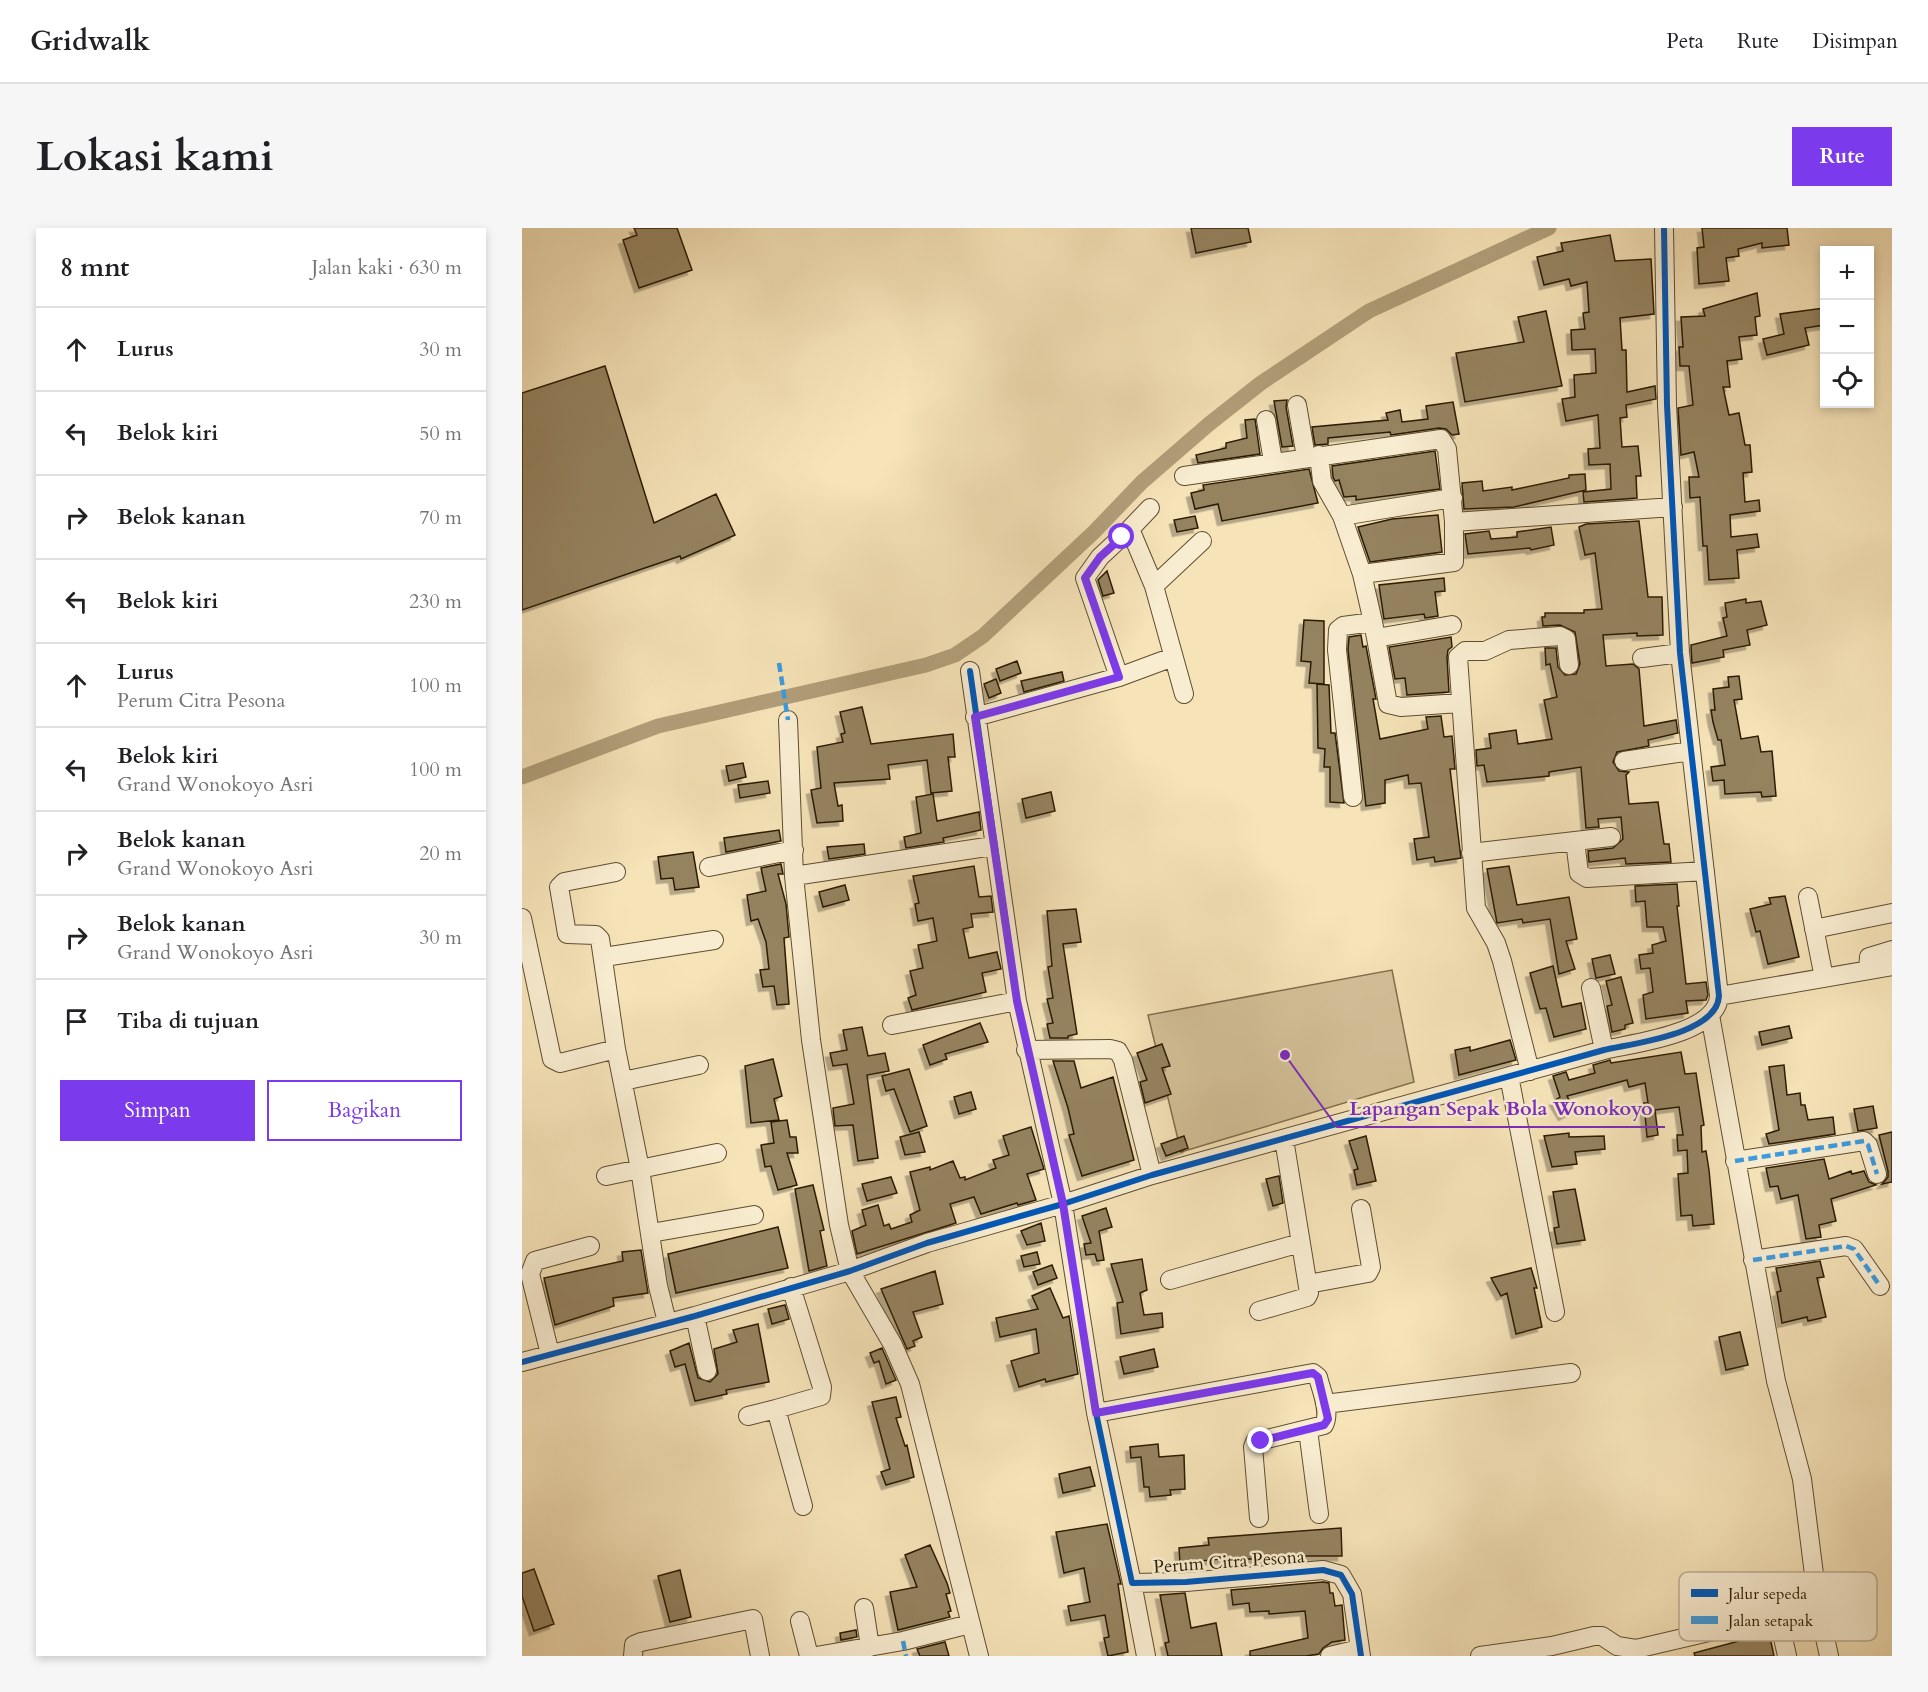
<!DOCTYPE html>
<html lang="id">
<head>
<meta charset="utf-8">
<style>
	:root { --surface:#fff; --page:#f6f6f6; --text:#202124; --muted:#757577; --line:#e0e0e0; --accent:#7c3aed }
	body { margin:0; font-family:Cardo,serif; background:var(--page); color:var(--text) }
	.controls { position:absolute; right:18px; top:18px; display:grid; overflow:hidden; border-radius:0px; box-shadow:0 3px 9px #0003 }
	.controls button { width:54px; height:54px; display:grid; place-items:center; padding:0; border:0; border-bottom:2px solid var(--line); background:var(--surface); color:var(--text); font:30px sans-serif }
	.stop { position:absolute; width:18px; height:18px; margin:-14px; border:4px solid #7c3aed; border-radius:50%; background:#fff }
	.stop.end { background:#7c3aed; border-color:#fff; box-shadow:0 2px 6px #0008 }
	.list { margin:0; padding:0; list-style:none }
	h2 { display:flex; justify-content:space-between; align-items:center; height:78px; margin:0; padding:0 24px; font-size:26px }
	h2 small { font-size:20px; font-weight:400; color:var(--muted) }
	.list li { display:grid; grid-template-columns:39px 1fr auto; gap:18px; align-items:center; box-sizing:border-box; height:84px; padding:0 24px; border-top:2px solid var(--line) }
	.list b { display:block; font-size:22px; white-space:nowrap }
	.list p { margin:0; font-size:20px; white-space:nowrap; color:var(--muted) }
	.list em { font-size:20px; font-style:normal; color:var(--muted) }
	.actions { display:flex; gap:12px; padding:18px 24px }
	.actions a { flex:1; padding:14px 0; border:2px solid var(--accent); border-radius:0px; text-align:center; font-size:21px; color:var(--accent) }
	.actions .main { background:var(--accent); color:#fff }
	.icon { flex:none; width:33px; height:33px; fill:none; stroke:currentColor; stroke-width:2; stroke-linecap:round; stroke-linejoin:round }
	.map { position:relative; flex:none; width:1370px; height:1428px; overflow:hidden; border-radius:0px }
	header { display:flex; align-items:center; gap:36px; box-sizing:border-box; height:84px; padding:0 30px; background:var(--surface); border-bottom:2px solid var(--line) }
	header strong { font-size:28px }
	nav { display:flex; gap:33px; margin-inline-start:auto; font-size:21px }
	.intro { display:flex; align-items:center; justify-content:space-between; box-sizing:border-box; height:144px; padding:0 36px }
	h1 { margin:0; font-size:42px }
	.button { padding:15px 27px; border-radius:0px; background:var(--accent); color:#fff; font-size:21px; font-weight:700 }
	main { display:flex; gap:36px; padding:0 36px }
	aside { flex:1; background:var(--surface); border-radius:0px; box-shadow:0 3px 9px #0003 }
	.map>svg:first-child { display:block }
</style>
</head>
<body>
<header>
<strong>Gridwalk</strong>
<nav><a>Peta</a><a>Rute</a><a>Disimpan</a></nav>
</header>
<div class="intro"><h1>Lokasi kami</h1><a class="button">Rute</a></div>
<main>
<aside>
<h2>8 mnt<small>Jalan kaki · 630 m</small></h2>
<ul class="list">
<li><svg class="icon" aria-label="ahead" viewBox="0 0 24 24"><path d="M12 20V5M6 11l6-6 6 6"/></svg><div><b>Lurus</b></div><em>30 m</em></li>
<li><svg class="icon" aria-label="left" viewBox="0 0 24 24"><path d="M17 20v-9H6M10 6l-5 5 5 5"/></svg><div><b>Belok kiri</b></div><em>50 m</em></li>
<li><svg class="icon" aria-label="right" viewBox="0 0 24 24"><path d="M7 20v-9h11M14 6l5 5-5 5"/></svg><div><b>Belok kanan</b></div><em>70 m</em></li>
<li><svg class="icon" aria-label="left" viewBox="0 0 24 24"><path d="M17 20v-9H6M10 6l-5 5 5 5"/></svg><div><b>Belok kiri</b></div><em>230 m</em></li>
<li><svg class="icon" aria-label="ahead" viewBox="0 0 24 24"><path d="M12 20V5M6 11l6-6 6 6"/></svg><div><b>Lurus</b><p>Perum Citra Pesona</p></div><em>100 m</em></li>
<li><svg class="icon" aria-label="left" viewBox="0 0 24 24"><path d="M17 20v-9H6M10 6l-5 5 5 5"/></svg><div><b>Belok kiri</b><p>Grand Wonokoyo Asri</p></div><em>100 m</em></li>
<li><svg class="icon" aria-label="right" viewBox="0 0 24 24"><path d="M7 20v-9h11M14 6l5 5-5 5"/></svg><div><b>Belok kanan</b><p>Grand Wonokoyo Asri</p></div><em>20 m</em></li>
<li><svg class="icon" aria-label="right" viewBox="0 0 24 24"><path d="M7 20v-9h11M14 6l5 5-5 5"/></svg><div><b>Belok kanan</b><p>Grand Wonokoyo Asri</p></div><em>30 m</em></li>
<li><svg class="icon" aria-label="arrive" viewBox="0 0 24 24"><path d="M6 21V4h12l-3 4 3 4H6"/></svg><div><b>Tiba di tujuan</b></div></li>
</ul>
<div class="actions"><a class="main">Simpan</a><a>Bagikan</a></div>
</aside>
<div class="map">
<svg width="1370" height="1428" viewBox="0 0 1370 1428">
	<defs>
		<filter id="shadow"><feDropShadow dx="-4.5" dy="4.5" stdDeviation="0" flood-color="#0004"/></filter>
	</defs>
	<rect width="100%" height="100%" fill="#f6e3b8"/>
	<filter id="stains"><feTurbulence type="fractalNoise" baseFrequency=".00333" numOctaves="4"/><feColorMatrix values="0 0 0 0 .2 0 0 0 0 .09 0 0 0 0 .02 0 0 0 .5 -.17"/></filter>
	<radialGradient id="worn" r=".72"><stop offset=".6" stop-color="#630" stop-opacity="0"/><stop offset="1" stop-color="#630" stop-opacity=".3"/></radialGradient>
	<path fill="#d4c199" stroke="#806e4e" stroke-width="1.5" d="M870 742 892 854 659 924 626 787Z"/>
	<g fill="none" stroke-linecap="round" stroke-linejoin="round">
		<path stroke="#b19f7a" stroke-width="15" d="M0 549 136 498 404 437 433 427 461 408 572 304 620 254 687 196 739 155 847 83 1027 0"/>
	</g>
	<path fill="#958361" stroke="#2c1b03" stroke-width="1.5" filter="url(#shadow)" d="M112 0H155L170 42 117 60 101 12 115 7Z
		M669 0H726L729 14 674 25Z
		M1180 0H1265L1267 17 1240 20V15L1216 21 1217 28 1204 30 1207 53 1177 56 1175 20 1182 19Z
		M1088 7 1093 33 1129 31 1132 86 1098 90 1100 122H1104L1105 164 1133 158 1134 171 1104 177 1105 189 1098 190 1100 219 1116 218 1119 248H1114L1115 270 1062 274 1061 264 1089 261 1088 236 1067 237 1066 221 1078 220 1076 187 1044 193 1040 171 1053 169 1052 147 1074 145 1073 121 1050 122 1049 102 1063 101 1061 85 1067 84 1065 54 1049 58 1047 51 1022 57 1015 29 1041 23 1039 15Z
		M1235 65 1238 88 1233 89 1235 107 1217 109 1220 131 1205 133 1208 159H1201L1207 187 1217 185 1223 217H1228L1230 244 1221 245 1223 274 1237 272 1238 283 1208 287 1209 309 1235 306 1237 319 1215 322 1217 350 1187 352 1185 318H1181L1178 269 1168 270 1167 249H1177L1172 224 1159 227 1156 180 1171 177 1167 138H1158L1157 119H1161L1159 89 1183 88 1181 81Z
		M1302 80V97L1283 100 1287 117 1245 127 1241 111 1262 106 1258 86Z
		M1024 83 1040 158 943 174 934 125 1002 114 996 89Z
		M83 138 132 295 194 266 213 307 159 331 158 328 0 382V165Z
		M765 172 764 179 771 218 760 219 752 173Z
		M931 174 937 206 930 207 924 201 917 200 869 207 868 204 806 210V216L793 217 790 199 866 192 864 185 878 182 880 194 906 191 904 178Z
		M733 191 738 226 676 235 674 227 704 220V215L725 210 723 192Z
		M913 223 918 261 834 272V268L822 269 817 252 813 253 811 249 810 238Z
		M787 241 796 275 700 293 696 276 673 281 669 265 682 262 681 257Z
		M1063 246 1064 262 992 279 942 281 940 255 960 253 961 263 990 259V262L1047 250V247Z
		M916 287 920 324 848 334 836 299 870 291Z
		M673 288 676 300 655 304 652 292Z
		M1117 293 1126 369H1140L1141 407 1115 408V405L1081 407 1084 438 1111 436 1117 441 1122 498 1154 492 1156 505 1126 512 1127 518 1095 524 1091 534 1097 543 1107 544 1104 547 1107 576 1136 574 1142 616H1147L1149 634 1104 636 1103 630 1067 634 1066 623 1091 620 1101 611 1099 589 1076 591 1077 599 1064 600 1059 539 1027 544V548L965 554 962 537 955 538 954 522 969 520 967 506 994 502 996 516 1030 511 1022 472 1035 469 1028 436 1024 437 1023 420H1034L1036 439 1043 447 1054 446 1058 436 1053 404 1038 397 1021 398 1020 389H1023V385H1062V382L1080 381 1073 325 1063 327 1057 299 1064 296Z
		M1029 299 1032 317 1009 322 1008 320 946 326 943 306 967 303 969 311 995 309V304Z
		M585 343 592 365 581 368 576 352Z
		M922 350 923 363 913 364 916 388 903 390 902 386 862 391 857 357Z
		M1224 371V375L1239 373 1245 397 1225 402 1228 417 1201 422 1202 429 1170 435 1169 417 1205 408 1201 390 1205 389 1203 375Z
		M782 392 802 393V456L787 455 789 434 779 433Z
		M839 407 841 419 844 418 854 471H851L858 511 906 501 904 489 919 488 922 509 930 508 933 541H928L939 630 913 634 912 629 895 632 892 611 907 609 899 555 887 556 886 547 863 552V575L844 578 826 422 827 409Z
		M929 409 930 419 926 422 925 429 927 464 885 467 883 450 873 451 867 419Z
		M495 433 499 445 478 453 474 441Z
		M540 444 542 453 502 464 499 453Z
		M1217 448 1220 471 1212 472 1219 511 1236 508 1239 524 1250 523 1254 568 1240 569 1239 564 1203 566 1202 552 1191 553 1189 539 1203 537 1199 512H1196L1191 494 1189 482H1193L1191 461 1207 459 1206 449Z
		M474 451 479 465 467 470 462 456Z
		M795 456 807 457 809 505H813L822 575 808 574V539H802L803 521 796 520Z
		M340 479 349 516 431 506 433 529H426L430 563 409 565 405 532 366 537 368 551 312 555 316 578 320 577 321 593 295 595 289 562 299 560 295 519 321 514 319 506 323 505 318 484Z
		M221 535 224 549 207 553 204 538Z
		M246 553 248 565 218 570 216 557Z
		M529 564 533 583 504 590 500 571Z
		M411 566 415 593 457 584 459 602 421 610 422 614 384 620 382 609 399 605 394 569Z
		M257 602 259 613 204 624 202 610Z
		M342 616 343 626 307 631 305 619Z
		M171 624 177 659 153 662 151 650 139 651 136 629Z
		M259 636 261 646H256L264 676 267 709 262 710 267 776 255 777 252 758 241 759 238 742 247 741 244 714 236 691 229 693 225 667 244 663 239 640Z
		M452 638 457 669 469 668 471 684 449 686 451 699 441 701 447 730 475 724 479 741 460 745 464 764 390 782 386 770 394 767 388 743 401 740 396 717 415 713 411 690 396 693 393 676 397 675 391 648Z
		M987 638 995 677 1047 669 1055 711 1044 713 1053 741 1037 746 1028 691 1001 695 1000 691 975 695 965 641Z
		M1155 656 1157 678H1155L1164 756 1184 754 1186 767 1184 772 1164 773 1166 785 1124 791 1121 767 1131 764 1128 740 1119 741 1117 727 1131 725 1130 717 1144 713 1141 699H1125L1123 673 1114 674 1113 658Z
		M323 657 327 672 301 679 297 664Z
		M1263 668 1277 729 1246 736 1238 703 1234 704 1228 681 1249 676 1247 670Z
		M554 681 559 714 541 716 555 806 546 808V810H528L525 796 531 795 525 771 531 770 526 739 530 738 525 683Z
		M1088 727 1093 746 1074 750 1070 731Z
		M1031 738 1040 779 1059 775 1064 801 1032 809 1024 780 1018 781 1008 745Z
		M1099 749 1111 795 1103 797V801L1090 804 1085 778 1090 777 1084 753Z
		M458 795 466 814 423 826 425 831 408 837 401 817Z
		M1267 798 1270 810 1240 817 1237 804Z
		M340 799 346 828 363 825 367 843 345 847 356 930 336 933 331 897 313 898 311 880 332 876 325 836 311 838 308 825 325 822 321 802Z
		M988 812 994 832 937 847 933 822 948 819V823Z
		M640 816 648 838 640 840 649 866 623 875 618 854 625 852 615 825Z
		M1159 824 1163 846 1174 845 1182 897 1179 898 1180 924 1184 923 1187 942 1192 996 1171 998 1170 987 1159 988 1156 946 1166 945 1165 922 1156 923 1155 907H1161L1157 879 1133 882 1136 907 1125 909 1122 875H1126L1123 855 1107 859 1105 852 1045 868 1052 882 1041 888 1032 873 1038 869 1031 848 1044 844 1047 852 1073 845 1071 837 1085 833 1088 832 1089 835Z
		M251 831 260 868 252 871 257 892 229 895 223 838Z
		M531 833H552L559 860 591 849 612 932 560 948 547 907 552 906 546 880Z
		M1262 837 1265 867 1278 865 1279 877H1283L1286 892 1311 889 1313 906 1247 916 1244 906 1257 902 1247 839Z
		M387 841 405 898 388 904 372 861 364 863 360 848Z
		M449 864 454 881 437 886 432 869Z
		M1351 878 1355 900 1336 903 1332 881Z
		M265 892 268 909H274L276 925H265L275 957 256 962 249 938 243 939 239 917 252 915 249 894Z
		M509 899 522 941 505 946 514 972 496 977 495 975 459 986 452 969 428 976 434 995 335 1026 330 1003 344 997 340 982 356 977 362 998 367 996 369 1001 390 994 388 987 398 982 388 944 408 939V942L431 933 438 950 443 949V952L474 940 471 932 487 927 481 908Z
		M397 904 403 924 383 927 378 909Z
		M1370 904V954L1360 956 1366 949V943L1357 907Z
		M1047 905V909L1082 908 1083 921 1053 924 1055 936 1030 939 1022 908Z
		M662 908 666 920 644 928 639 916Z
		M844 908 854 953 835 957 832 942 836 941 827 913Z
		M1302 931 1307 951 1329 943 1330 946 1342 943 1347 954 1354 957 1309 971 1314 993 1297 997 1299 1009 1284 1011 1276 967 1259 971 1256 958 1248 959 1244 940Z
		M757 948 761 975 751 978 744 951Z
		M369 949 375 965 345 973 340 956Z
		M291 957 302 1002 298 1003 305 1038 287 1043 273 961Z
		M1053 961 1063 1012 1035 1016 1032 1000 1037 999 1031 964Z
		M584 980 590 999 577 1003 582 1032 575 1033 573 1026 564 1027 562 1016 569 1015 560 988Z
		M519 995 523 1013 505 1017 499 1003Z
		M256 999 266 1040 154 1065 146 1026Z
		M119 1022 126 1065 91 1070 92 1078 33 1097 22 1050 101 1033 100 1024Z
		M515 1024 518 1036 502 1039 499 1028Z
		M620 1031 625 1062 618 1065 622 1087 640 1085 641 1099 599 1106 595 1075 601 1074 589 1036Z
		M1298 1033 1302 1049 1295 1050 1304 1089 1286 1093 1285 1089 1260 1095 1255 1064 1259 1063 1254 1040Z
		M530 1037 535 1050 516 1057 511 1044Z
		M1009 1040 1015 1060H1012L1020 1099 994 1106 985 1065 979 1068 969 1050Z
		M413 1043 421 1076 391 1084 400 1109 391 1113 393 1118 385 1121 359 1061Z
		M528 1060 541 1090 547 1088 556 1146 524 1154 523 1151 497 1159 489 1133 517 1125 514 1101 478 1109 474 1090 516 1081 510 1068Z
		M263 1077 267 1091 250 1096 246 1081Z
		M236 1096 247 1154 204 1162 205 1166 173 1173 163 1136 153 1139 148 1123 167 1115 176 1150 188 1154 196 1146 192 1121 215 1114 211 1102Z
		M1218 1104 1226 1137 1204 1142 1197 1109Z
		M360 1120 374 1152 364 1156 357 1133 352 1135 348 1125Z
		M632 1121 636 1139 602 1146 598 1129Z
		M374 1169 379 1189 374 1190 383 1218 385 1217 392 1249 364 1257 359 1244 368 1241 350 1174Z
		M636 1216 637 1229 662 1227 663 1261 648 1262 649 1267 628 1269 627 1259H622L619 1229 609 1230 608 1219Z
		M568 1239 573 1258 541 1265 537 1246Z
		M585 1296 599 1356H596L606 1424 586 1428 582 1410 587 1409 583 1387 549 1393 546 1378 568 1374 562 1340 542 1345 534 1304Z
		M819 1300 820 1328H772V1333L757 1335V1331H724V1337L709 1339V1330L658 1335 657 1320 687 1317 686 1310Z
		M408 1317 425 1355 428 1365 424 1366 429 1383 426 1384 428 1389 376 1402 368 1364 395 1359 383 1327Z
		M12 1341 32 1396 12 1403 0 1368V1345Z
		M158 1342 169 1389 148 1394 136 1348Z
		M801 1354 807 1355 808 1365H811L813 1378 820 1377 823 1412 810 1414 801 1420 797 1426 784 1428H728V1423L786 1410 783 1383 747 1386V1383L728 1384 727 1375 711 1377 709 1362Z
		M663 1365 669 1400 694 1395 700 1428H646L643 1415 647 1414 638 1367Z
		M334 1402 335 1409 319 1412 318 1405Z
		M1247 1405 1252 1428H1173L1172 1425Z
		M423 1414 427 1428H398L395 1421Z"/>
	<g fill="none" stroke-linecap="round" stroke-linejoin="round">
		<g stroke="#5e4d30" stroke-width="20">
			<path id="minor" d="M775 177 784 229
				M744 192 751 233
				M797 227 800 253 820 288 840 346 932 334V294
				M662 248 919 211 925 221 932 294 1151 279
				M628 280 608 301 632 358
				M820 288 931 270
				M840 346 851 394
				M854 410 866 476 879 479 938 475
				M1120 430 1158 425
				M448 443 495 773 541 976 574 1185 610 1355 664 1354 801 1342 819 1347 830 1366 839 1428
				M597 449 563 350 578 329 608 301
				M662 466 632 358 680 313
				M453 489 597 449 651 429
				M266 492 272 648 289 812 317 997 328 1043 371 1117 388 1156 457 1428
				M1102 533 1169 523
				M831 569 815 422 816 402 821 398 851 394 854 410 930 397
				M1053 613 1089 609
				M949 625 1053 613 1057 645 1065 650 1183 643
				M187 639 272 622
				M94 644 42 654 37 659 45 706 74 707 78 711 94 821 118 941 136 1058 145 1094
				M272 648 471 618
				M1286 669 1302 750
				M0 690 30 831 38 835 94 821
				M1292 701 1370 685
				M82 729 192 712
				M1346 742 1347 729 1370 722
				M1069 760 1082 822
				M1197 768 1370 738
				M1188 787 1254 1153 1280 1251 1296 1378 1307 1428
				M370 797 495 773
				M504 822 588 821 596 823 601 832 630 947
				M1008 843 980 733 974 715 954 680 936 429 943 423H963L987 412 1038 408 1044 411 1047 437
				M987 848 1033 1084
				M101 853 177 837
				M1213 933 1342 913 1346 917 1355 946
				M84 948 195 925
				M129 1005 232 987
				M1231 1032 1324 1018 1332 1021 1358 1058
				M648 1052 778 1015
				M786 1056 846 1045 849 1039 839 981
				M269 1059 300 1159 299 1168 254 1181 281 1278
				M737 1083 785 1069 787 1065 762 911
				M173 1088 185 1143
				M28 1126 8 1046 13 1033 68 1018
				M0 1134 173 1088 328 1043 405 1015 541 976 630 947 1082 822C1112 815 1195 806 1197 768L1158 425 1145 177 1142 0
				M803 1176 1049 1145
				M574 1185 791 1145 796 1149C799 1162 809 1184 802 1197L733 1214 731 1219 737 1290
				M226 1188 254 1181
				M786 1202 797 1286
				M610 1355 624 1428
				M342 1380 348 1419
				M278 1393 287 1428
				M111 1428 112 1417 119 1414 231 1391 238 1428
				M294 1428 381 1413 448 1396
				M808 1428 837 1421
				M958 1428 1030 1418 1072 1408H1080L1095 1418 1114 1421 1251 1389 1258 1396 1265 1428"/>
		</g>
		<use href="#minor" stroke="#f9edd1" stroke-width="18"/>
		<path stroke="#3d9bdd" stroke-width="4.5" stroke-dasharray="9 4.5" stroke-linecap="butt" d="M257 435 266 492
			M1213 933 1342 913 1346 917 1355 946
			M1231 1032 1324 1018 1332 1021 1358 1058
			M381 1413 384 1428"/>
		<g stroke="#f9edd1" stroke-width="10">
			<path id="cycleway" d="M448 443 495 773 541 976 574 1185 610 1355 664 1354 801 1342 819 1347 830 1366 839 1428
				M0 1134 173 1088 328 1043 405 1015 541 976 630 947 1082 822C1112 815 1195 806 1197 768L1158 425 1145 177 1142 0"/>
		</g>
		<use href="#cycleway" stroke="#0057b8" stroke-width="6"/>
	</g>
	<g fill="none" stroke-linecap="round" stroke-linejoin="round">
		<path stroke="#7c3aed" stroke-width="8" d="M600 309 578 329 563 350 597 449 453 489 495 773 541 976 574 1185 785 1146 791 1145 796 1149 806 1191 802 1197 739 1213"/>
	</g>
	<g text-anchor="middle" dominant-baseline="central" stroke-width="5" stroke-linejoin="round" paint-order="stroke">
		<g font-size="18" fill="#2c1b03" stroke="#f9edd1">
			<text transform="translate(707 1334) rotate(-4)">Perum Citra Pesona</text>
		</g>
	</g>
	<rect x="1157" y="1344" width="198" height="69" rx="9" fill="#f9edd1" stroke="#bcae93" stroke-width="1.5"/>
	<rect x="1169" y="1361" width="27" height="8" fill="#0057b8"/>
	<rect x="1169" y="1388" width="27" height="8" fill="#3d9bdd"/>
	<g font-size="16" fill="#2c1b03">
		<text x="1206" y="1371">Jalur sepeda</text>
		<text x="1206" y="1398">Jalan setapak</text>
	</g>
	<path fill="none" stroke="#7b2cbf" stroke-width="2" d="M763 827L815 899H1143"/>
	<circle fill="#7b2cbf" stroke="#f9edd1" stroke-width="2" cx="763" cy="827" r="6"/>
	<g font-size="20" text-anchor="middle" font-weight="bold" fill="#7b2cbf" stroke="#f9edd1" stroke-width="5" stroke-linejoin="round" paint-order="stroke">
		<text x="979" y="887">Lapangan Sepak Bola Wonokoyo</text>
	</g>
	<rect width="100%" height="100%" filter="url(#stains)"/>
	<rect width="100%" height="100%" fill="url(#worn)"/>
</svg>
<div class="controls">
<button>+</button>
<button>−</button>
<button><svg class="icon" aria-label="locate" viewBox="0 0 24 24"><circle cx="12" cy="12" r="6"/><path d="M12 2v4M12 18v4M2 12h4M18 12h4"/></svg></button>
</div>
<div class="stop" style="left:600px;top:309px"></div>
<div class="stop end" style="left:739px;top:1213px"></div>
</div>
</main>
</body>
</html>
